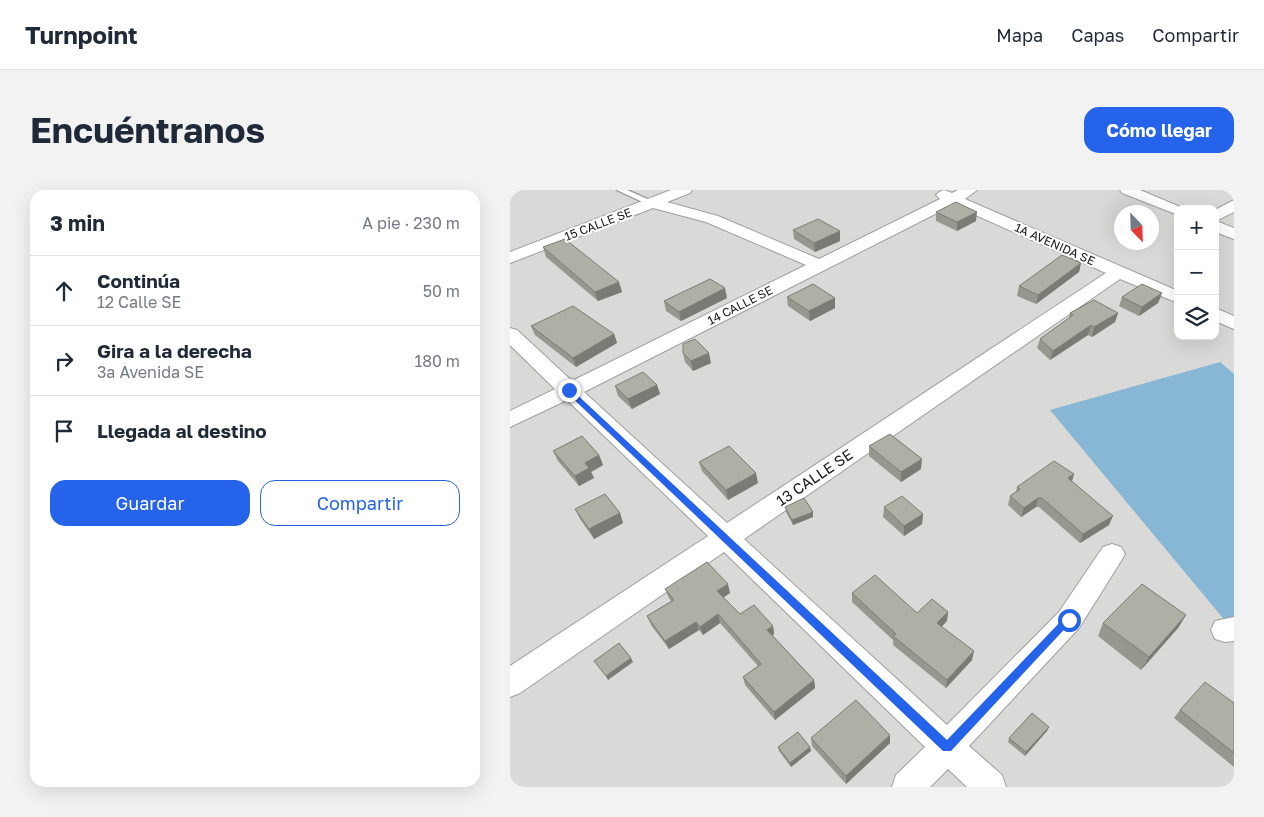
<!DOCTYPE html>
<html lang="es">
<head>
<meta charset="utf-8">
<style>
	:root { --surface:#fff; --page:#f2f2f3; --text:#1f2937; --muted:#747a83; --line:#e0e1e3; --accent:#2563eb }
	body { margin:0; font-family:"Golos Text",sans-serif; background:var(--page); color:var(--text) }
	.controls { position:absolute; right:15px; top:15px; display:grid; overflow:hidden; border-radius:10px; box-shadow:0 5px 20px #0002 }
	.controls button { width:45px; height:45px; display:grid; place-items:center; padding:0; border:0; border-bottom:1px solid var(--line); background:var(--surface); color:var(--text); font:25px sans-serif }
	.compass { position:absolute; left:604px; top:15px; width:45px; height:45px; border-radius:50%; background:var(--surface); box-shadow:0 5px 20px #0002; rotate:157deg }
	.stop { position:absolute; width:15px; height:15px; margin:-11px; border:4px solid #2563eb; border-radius:50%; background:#fff }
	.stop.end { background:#2563eb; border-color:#fff; box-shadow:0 1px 5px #0008 }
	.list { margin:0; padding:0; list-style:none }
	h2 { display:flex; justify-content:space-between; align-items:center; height:65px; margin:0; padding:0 20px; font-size:21px }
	h2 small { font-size:16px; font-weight:400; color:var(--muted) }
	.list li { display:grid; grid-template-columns:32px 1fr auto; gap:15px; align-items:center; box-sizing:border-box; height:70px; padding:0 20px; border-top:1px solid var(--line) }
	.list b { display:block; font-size:19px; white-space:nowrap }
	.list p { margin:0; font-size:16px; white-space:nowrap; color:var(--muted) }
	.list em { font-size:16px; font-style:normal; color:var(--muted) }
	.actions { display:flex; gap:10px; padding:15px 20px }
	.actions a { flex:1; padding:11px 0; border:1px solid var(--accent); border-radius:15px; text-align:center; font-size:18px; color:var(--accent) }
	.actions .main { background:var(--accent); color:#fff }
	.icon { flex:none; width:28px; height:28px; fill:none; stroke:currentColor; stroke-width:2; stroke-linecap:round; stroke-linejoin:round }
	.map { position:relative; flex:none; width:724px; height:597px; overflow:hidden; border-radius:15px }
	header { display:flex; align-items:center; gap:30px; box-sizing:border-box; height:70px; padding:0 25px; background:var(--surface); border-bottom:1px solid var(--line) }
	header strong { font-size:24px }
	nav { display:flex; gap:28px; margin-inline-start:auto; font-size:18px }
	.intro { display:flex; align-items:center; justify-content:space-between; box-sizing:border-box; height:120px; padding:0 30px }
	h1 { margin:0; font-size:35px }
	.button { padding:12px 22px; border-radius:15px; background:var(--accent); color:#fff; font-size:18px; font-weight:700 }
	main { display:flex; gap:30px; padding:0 30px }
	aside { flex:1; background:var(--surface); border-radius:15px; box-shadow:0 5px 20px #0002 }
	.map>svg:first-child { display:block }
</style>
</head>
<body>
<header>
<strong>Turnpoint</strong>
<nav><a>Mapa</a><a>Capas</a><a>Compartir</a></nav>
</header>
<div class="intro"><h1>Encuéntranos</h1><a class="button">Cómo llegar</a></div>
<main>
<aside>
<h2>3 min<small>A pie · 230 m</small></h2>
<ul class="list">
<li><svg class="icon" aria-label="ahead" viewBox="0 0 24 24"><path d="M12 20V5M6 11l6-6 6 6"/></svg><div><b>Continúa</b><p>12 Calle SE</p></div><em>50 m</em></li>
<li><svg class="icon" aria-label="right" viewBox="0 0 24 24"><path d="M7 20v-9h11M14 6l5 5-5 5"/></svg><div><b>Gira a la derecha</b><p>3a Avenida SE</p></div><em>180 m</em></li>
<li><svg class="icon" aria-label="arrive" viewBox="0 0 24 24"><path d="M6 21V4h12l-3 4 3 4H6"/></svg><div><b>Llegada al destino</b></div></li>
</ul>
<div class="actions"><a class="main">Guardar</a><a>Compartir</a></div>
</aside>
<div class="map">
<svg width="724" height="597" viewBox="0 0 724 597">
	<rect width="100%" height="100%" fill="#e7ece2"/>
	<path fill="#d9d9d8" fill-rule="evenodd" d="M0 0H724V597H0ZM668 19H705V146H668ZM612 22H642V52H612Z"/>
	<path fill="#87b7d4" d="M710 172 724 184V431L717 433 540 220Z"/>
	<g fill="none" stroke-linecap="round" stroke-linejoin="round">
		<g stroke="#9f9f9f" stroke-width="3">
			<path id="service" d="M107 0H117L146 13 139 15Z"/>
		</g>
		<g stroke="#9f9f9f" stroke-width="2">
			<path id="minor" d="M161 0H182L180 3 157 12 208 26 309 69 430 9 426 5 429 2 434 0 442 3 448 0H467L455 9 668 101V113L610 89 234 349 437 535 549 422 593 357 602 354 611 357 615 364 611 371 569 438 459 556 492 585 496 597H457L438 579 420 597H382L386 585 415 557 214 362 10 503 0 507V476L198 346 57 210 0 237V221L45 199 0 155V138L7 140 62 191 296 75 196 32 143 18 0 73V62ZM443 15 596 83 217 333 74 202Z
				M610 0H630L675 19H668V25L663 23 612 3Z
				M724 10V22L706 31 724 38V49L705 42V20Z
				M705 118 724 126V139L705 131Z
				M724 427V451L715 452 705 449 701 440 705 431Z"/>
		</g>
		<use href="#service" fill="#fff" fill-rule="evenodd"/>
		<use href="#minor" fill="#fff" fill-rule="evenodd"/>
	</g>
	<path fill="#96978e" d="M426 22 466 31 447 41 426 31Z
		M283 40 330 51 305 62 284 49Z
		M33 57 112 102 88 111 36 67Z
		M571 73 569 82 526 114 507 106 509 96Z
		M652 103 648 113 629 126 609 116 612 107Z
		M277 107 325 108V118L300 131 278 116Z
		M217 108 171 131 156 121 154 111Z
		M560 123H608L605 132 582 147 578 145 540 170 527 158 530 149 559 128Z
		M21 136 104 144 107 153 66 177 25 145Z
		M173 163 201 173 183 181 175 172Z
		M147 195 150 204 122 219 108 206 105 196Z
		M359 256 411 279 391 292 359 266Z
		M43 261 89 265 93 275 81 282 84 288 69 296 48 271Z
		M189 272 248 293 218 310 192 281Z
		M564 284 562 291 599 335 570 353 529 317H526L511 327 498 315 500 306 506 302 507 297Z
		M275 317 303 327 283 335 276 322Z
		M374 317 413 324 412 334 394 346 373 327Z
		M65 319 110 323 113 333 84 349 70 329Z
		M155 399 220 403 213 407 230 424 263 436 264 444 263 446 304 490 305 498 265 530 235 495 233 487 248 476 210 433 193 445 189 440 159 459 141 435 137 426 161 411 159 408Z
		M342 403 407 423 438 422 437 431 431 437 462 470 436 498 383 455V450L342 412Z
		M676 425 668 438 631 480 588 446 593 433Z
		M724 513V577L664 528 670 520Z
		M537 541 515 566 498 552 499 548Z
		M301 548 380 553 336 594 302 556Z
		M268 557H300L301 561 281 577 269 561Z"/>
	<path fill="#7a7b74" d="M467 22 466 31 447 41V32Z
		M330 41V51L305 62 304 53Z
		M571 73 569 82 526 114 528 105Z
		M109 92 112 102 88 111 85 102Z
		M215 98 217 108 171 131 169 122Z
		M652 103 648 113 629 126 632 117Z
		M325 108V118L300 131 299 121Z
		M608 123 605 132 582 147 584 137Z
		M581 135 578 145 540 170 543 161Z
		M104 144 107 153 66 177 63 168Z
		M199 163 201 173 183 181 181 171Z
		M147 195 150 204 122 219 118 209Z
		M89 265 93 275 81 282 84 288 69 296 65 286 75 273Z
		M412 269 411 279 391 292V282Z
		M246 283 248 293 218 310 216 300Z
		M564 284 561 294 558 288Z
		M528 308 526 317 511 327 514 318Z
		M303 322V327L283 335 282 330Z
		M110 323 113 333 84 349 79 339Z
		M413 324 412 334 394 346V336Z
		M603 326 599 335 570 353 573 344Z
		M218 394 220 403 210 410 207 401Z
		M438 422 437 431 426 442 427 433Z
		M208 424 210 433 193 445 190 437Z
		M676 425 668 438 631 480 639 467Z
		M186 432 189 440 159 459 155 451Z
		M263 436 264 444 259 448 257 440Z
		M464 461 462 470 436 498 437 490Z
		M121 468 123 472 98 490 96 486Z
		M304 490 305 498 265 530 264 522Z
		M539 537 537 541 515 566 516 562Z
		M380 545V553L336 594V586Z
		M300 557 301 561 281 577 280 573Z"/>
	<path fill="#afb0a5" stroke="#7a7b74" d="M446 12 467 22 447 32 426 22Z
		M308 29 330 41 304 53 283 40Z
		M55 49 109 92 85 102 33 57Z
		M552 65 571 73 528 105 509 96Z
		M200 89 215 98 169 122 154 111Z
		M303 94 325 108 299 121 277 107Z
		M632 94 652 103 632 117 612 107Z
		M584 110 608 123 584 137 581 135 543 161 530 149 563 125 560 123Z
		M63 116 104 144 63 168 21 136Z
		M185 149 199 163 181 171 173 163V154Z
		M133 182 147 195 118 209 105 196Z
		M380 244 412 269 391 282 359 256Z
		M72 246 89 265 75 273 79 278 65 286 43 261Z
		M219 256 246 283 216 300 189 272Z
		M544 271 564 284 558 288 603 326 573 344 532 308H528L514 318 500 306 510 299 507 297Z
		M95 304 110 323 79 339 65 319Z
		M392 306 413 324 394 336 374 317Z
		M294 308 303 322 282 330 275 317Z
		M197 372 218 394 207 401 230 424 244 415 263 436 257 440 304 490 264 522 233 487 251 474 208 424 190 437 186 432 155 451 137 426 164 410 155 399Z
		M365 385 407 423 422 409 438 422 427 433 464 461 437 490 383 446 386 444 342 403Z
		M632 394 676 425 639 467 593 433Z
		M109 453 121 468 96 486 84 471Z
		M695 492 724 513V563L670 520Z
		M346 510 380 545 336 586 301 548Z
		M522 523 539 537 516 562 499 548Z
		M288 542 300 557 280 573 268 557Z"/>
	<path fill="#2563eb" d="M56 199H61L437 550 555 427H562L563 430 441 561H433L56 202Z"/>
	<g text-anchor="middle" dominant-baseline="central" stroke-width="4" stroke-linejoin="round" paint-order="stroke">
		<g font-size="12" fill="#1b1b1b" stroke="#fff">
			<text transform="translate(88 34) rotate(-21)">15 CALLE SE</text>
			<text transform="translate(545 54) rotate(24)">1A AVENIDA SE</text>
			<text transform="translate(230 115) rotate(-27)">14 CALLE SE</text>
		</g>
		<g font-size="15" fill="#1b1b1b" stroke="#fff">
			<text transform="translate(304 287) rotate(-34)">13 CALLE SE</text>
		</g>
	</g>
</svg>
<div class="controls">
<button>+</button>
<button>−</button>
<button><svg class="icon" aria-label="layers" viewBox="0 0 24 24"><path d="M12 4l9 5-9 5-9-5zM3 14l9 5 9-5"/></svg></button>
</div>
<svg class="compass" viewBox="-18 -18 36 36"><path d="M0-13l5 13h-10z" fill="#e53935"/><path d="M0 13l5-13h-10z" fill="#747a83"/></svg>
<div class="stop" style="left:559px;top:430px"></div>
<div class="stop end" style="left:59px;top:200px"></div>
</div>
</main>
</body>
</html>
